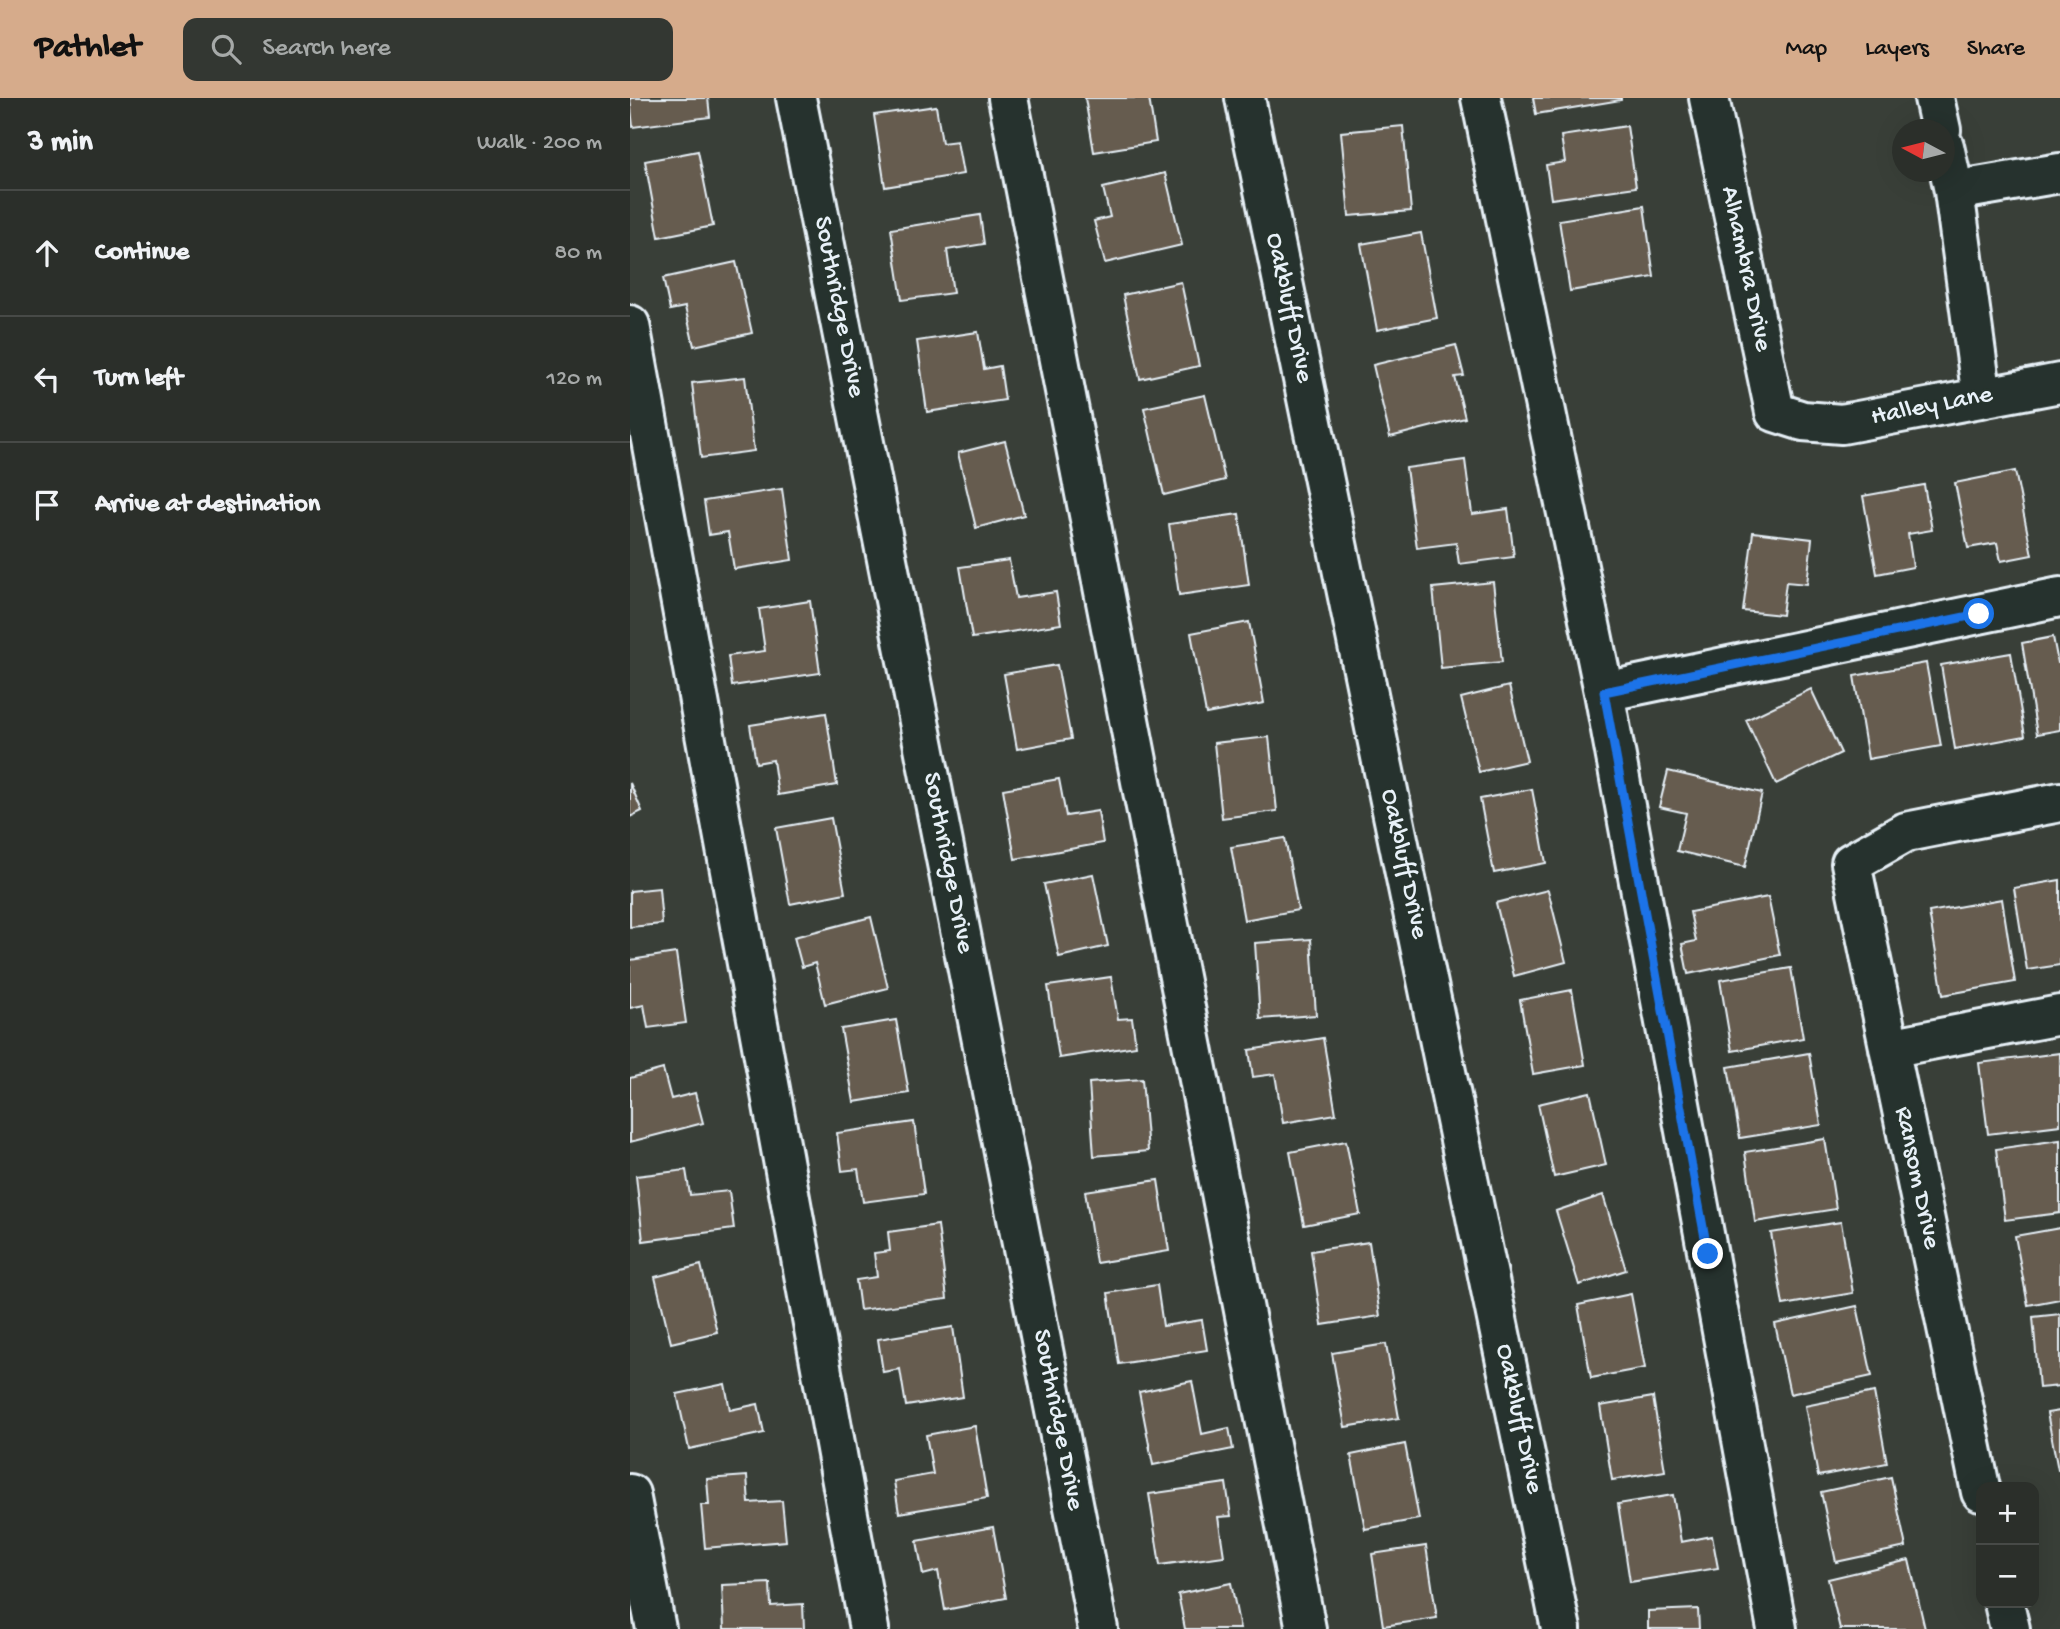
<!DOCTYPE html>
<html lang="en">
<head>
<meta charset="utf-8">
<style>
	:root { --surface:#2b2f2a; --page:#333732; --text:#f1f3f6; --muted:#a6a9a8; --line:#474a47; --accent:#d6ab8b }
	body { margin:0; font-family:"Gochi Hand",sans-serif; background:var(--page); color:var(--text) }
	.controls { position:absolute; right:21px; bottom:21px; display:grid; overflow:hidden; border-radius:14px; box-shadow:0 7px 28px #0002 }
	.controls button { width:63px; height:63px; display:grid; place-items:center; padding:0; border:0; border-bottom:2px solid var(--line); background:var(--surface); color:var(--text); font:35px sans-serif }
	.compass { position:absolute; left:1262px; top:21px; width:63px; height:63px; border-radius:50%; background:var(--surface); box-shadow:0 7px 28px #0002; rotate:277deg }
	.stop { position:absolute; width:21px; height:21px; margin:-16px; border:5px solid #1a73e8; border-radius:50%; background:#fff }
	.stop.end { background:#1a73e8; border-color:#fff; box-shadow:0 2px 7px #0008 }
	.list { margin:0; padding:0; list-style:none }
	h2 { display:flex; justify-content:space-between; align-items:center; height:91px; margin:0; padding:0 28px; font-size:30px }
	h2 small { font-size:23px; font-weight:400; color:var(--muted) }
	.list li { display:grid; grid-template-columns:46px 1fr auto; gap:21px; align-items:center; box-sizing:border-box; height:126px; padding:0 28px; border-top:2px solid var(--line) }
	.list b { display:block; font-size:26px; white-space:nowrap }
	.list em { font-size:23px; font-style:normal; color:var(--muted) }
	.icon { flex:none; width:38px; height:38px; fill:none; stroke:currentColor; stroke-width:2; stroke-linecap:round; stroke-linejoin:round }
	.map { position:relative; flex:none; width:1430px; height:1531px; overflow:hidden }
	header { display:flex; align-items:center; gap:42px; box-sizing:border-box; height:98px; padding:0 35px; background:var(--accent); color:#111 }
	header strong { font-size:33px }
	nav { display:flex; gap:38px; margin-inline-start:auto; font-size:24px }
	.search { width:490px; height:63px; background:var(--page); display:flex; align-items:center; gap:18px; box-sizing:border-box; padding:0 24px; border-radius:14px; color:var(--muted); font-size:26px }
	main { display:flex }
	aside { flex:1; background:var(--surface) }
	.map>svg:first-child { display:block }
</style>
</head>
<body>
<header>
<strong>Pathlet</strong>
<div class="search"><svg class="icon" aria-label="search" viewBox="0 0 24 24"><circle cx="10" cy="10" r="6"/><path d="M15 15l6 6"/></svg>Search here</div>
<nav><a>Map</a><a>Layers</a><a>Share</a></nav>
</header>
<main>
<aside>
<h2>3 min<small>Walk · 200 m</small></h2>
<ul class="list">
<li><svg class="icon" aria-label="ahead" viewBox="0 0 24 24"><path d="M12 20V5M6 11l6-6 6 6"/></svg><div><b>Continue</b></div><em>80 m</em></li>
<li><svg class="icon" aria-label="left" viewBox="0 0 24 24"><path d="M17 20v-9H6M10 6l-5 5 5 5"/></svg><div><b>Turn left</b></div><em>120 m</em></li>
<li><svg class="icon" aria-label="arrive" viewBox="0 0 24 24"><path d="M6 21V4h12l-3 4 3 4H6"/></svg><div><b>Arrive at destination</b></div></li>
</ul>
</aside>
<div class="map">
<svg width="1430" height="1531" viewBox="0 0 1430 1531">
	<rect width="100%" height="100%" fill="#393f38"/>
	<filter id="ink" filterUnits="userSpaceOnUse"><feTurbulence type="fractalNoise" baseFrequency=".0143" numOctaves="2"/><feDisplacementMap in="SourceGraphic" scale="14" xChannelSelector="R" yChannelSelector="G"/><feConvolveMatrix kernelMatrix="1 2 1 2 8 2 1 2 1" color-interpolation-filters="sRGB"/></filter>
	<g filter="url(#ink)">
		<path fill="#665b50" stroke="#e8f1f8" stroke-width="2" d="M0 0H78L80 19 3 29Z
			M455 0H519L526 44 464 54Z
			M903 0H991V2L906 16Z
			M306 8 312 45 327 43 333 76 255 89 244 17Z
			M773 28 781 113 719 118 711 34Z
			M997 28 1006 89 921 101 916 67 935 64 931 38Z
			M68 53 83 128 29 139 15 63Z
			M535 75 552 147 475 165 464 123 480 119 473 90Z
			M1014 108 1024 179 940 193 929 122Z
			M350 117 354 146 317 152 323 195 272 202 261 131Z
			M791 135 807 220 747 232 731 146Z
			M106 164 122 235 64 248 55 209 40 212 33 180Z
			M551 184 569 268 510 281 493 197Z
			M348 234 354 271 370 268 375 302 297 314 287 243Z
			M826 247 834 278 825 279 835 320 760 339 743 267Z
			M115 279 124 353 71 360 62 285Z
			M575 297 595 382 534 397 514 310Z
			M375 343 394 417 346 430 328 355Z
			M835 362 842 416 878 411 884 459 829 466 826 445 787 450 776 370Z
			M1385 373 1402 457 1371 463 1367 445 1338 450 1325 385Z
			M1294 387 1302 432 1278 436 1283 469 1247 476 1233 398Z
			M152 391 162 462 104 471 98 434 79 437 74 403Z
			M609 416 619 487 549 497 539 426Z
			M1123 434 1182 441 1177 486 1156 484 1152 517 1113 513Z
			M379 462 386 500 426 494 431 526 342 540 330 469Z
			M863 484 872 564 811 570 803 490Z
			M180 503 190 575 102 588 98 558 135 553 129 511Z
			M619 524 634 605 576 616 561 535Z
			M1423 539 1428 565H1430V632L1407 636 1392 545Z
			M1381 555 1395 638 1325 651 1311 567Z
			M1296 565 1311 648 1238 661 1224 578Z
			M427 567 441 641 387 651 374 576Z
			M879 588 897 663 849 674 831 600Z
			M1181 591 1211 655 1146 686 1116 622Z
			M196 615 207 687 148 697 143 662 126 665 120 627Z
			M639 639 647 713 592 720 584 645Z
			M1038 673 1132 695 1115 769 1047 753 1056 715 1029 709Z
			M429 681 436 718 468 713 473 745 385 761 373 691Z
			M0 685 12 713 0 719Z
			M902 691 916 765 864 775 850 701Z
			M201 720 215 795 160 806 146 730Z
			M655 740 668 812 614 822 601 749Z
			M463 776 478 848 429 859 414 786Z
			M1430 782V867L1397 872 1384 790Z
			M29 790 32 826 0 829V793Z
			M918 792 936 864 884 878 866 805Z
			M1138 799 1150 857 1058 876 1052 846 1066 843 1060 814Z
			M1372 801 1385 884 1313 897 1299 814Z
			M241 819 258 890 195 906 185 865 172 869 164 839Z
			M681 841 686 917 630 921 625 845Z
			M46 855 56 925 18 930 14 907 0 910V862Z
			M1161 870 1173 940 1102 953 1090 882Z
			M481 879 488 921 502 920 506 948 429 960 418 888Z
			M942 892 955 967 903 976 890 902Z
			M266 922 279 995 224 1004 211 931Z
			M693 940 706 1016 653 1025 645 976 623 979 619 952Z
			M1179 955 1191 1027 1110 1040 1098 969Z
			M1430 955V1027L1358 1036 1349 965Z
			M33 971 41 1001 65 995 73 1025 0 1044V980Z
			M512 981 518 1053 464 1058 459 985Z
			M960 994 976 1067 924 1079 908 1006Z
			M284 1024 294 1096 233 1104 228 1071 212 1073 207 1035Z
			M1195 1041 1206 1111 1125 1124 1115 1054Z
			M1430 1042V1115L1375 1122 1366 1051Z
			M716 1043 730 1116 674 1127 660 1054Z
			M56 1072 60 1097 99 1093 104 1131 13 1143 6 1078Z
			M528 1082 539 1153 466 1165 455 1093Z
			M973 1097 996 1172 949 1187 926 1113Z
			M1211 1124 1223 1195 1153 1207 1141 1135Z
			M308 1127 317 1201 230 1212 226 1182 247 1179 244 1155 260 1153 258 1134Z
			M1430 1130V1201L1398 1207 1385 1138Z
			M739 1144 750 1218 692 1227 681 1153Z
			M71 1167 87 1234 41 1245 25 1179Z
			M527 1187 533 1228 572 1222 577 1252 489 1266 478 1195Z
			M1001 1196 1015 1270 961 1280 948 1207Z
			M1227 1208 1242 1278 1160 1296 1145 1226Z
			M1430 1216V1288L1409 1290 1403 1219Z
			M323 1229 333 1299 276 1308 270 1271 253 1274 248 1241Z
			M756 1246 769 1320 715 1329 702 1255Z
			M562 1283 572 1336 599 1330 603 1351 523 1367 509 1294Z
			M95 1286 100 1312 128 1306 134 1335 59 1351 47 1296Z
			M1244 1294 1257 1365 1188 1378 1175 1308Z
			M1023 1299 1035 1373 982 1382 970 1308Z
			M1430 1313V1372H1428L1417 1315Z
			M345 1328 357 1400 269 1415 264 1383 303 1376 296 1337Z
			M775 1346 789 1421 735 1431 721 1357Z
			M117 1378 119 1405 152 1403 156 1443 75 1450 71 1407H79L77 1381Z
			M1261 1379 1276 1449 1206 1464 1191 1394Z
			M596 1385 601 1418 588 1419 594 1458 530 1467 519 1396Z
			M1043 1397 1051 1444 1082 1438 1088 1470 1000 1484 988 1406Z
			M363 1429 376 1500 315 1512 308 1473 293 1477 287 1443Z
			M796 1448 807 1520 753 1528 742 1456Z
			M1279 1462 1295 1531H1210L1198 1481Z
			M140 1485 141 1508 173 1506 174 1531H94L92 1487Z
			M601 1485 610 1531H555L548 1496Z
			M1068 1511 1069 1531H1018V1513Z"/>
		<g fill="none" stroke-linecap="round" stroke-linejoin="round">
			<g stroke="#e8f1f8" stroke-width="44">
				<path id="minor" d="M166 0 468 1531
					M378 0 676 1531
					M615 0 931 1531
					M851 0 974 594 1147 1531
					M1079 0 1145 314 1173 323 1212 326 1430 285
					M1304 0 1311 32
					M1314 48 1324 93
					M0 227 239 1531
					M1352 300 1324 93 1430 75
					M974 594 1430 499
					M1259 950 1430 917
					M1351 1394 1221 765 1276 734 1430 704
					M0 1396 26 1531
					M1374 1505 1380 1531"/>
			</g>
			<use href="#minor" stroke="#26332d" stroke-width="38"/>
		</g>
	</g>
	<g fill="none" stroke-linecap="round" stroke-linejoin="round" filter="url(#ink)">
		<path stroke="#1a73e8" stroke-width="9" d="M1078 1156 974 594 1349 516"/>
	</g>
	<g text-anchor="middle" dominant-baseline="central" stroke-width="5" stroke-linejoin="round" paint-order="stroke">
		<g font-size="26" fill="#e8f1f8" stroke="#26332d">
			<text transform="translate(1115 171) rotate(78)">Alhambra Drive</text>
			<text transform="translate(208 209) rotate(79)">Southridge Drive</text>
			<text transform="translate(658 210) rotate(78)">Oakbluff Drive</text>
			<text transform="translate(1302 309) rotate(-11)">Halley Lane</text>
			<text transform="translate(317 765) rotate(79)">Southridge Drive</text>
			<text transform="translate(773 766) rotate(78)">Oakbluff Drive</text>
			<text transform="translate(1286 1080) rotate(78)">Ransom Drive</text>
			<text transform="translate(888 1321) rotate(78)">Oakbluff Drive</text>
			<text transform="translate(427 1322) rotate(79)">Southridge Drive</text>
		</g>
	</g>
</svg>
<div class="controls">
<button>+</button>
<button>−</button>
</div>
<svg class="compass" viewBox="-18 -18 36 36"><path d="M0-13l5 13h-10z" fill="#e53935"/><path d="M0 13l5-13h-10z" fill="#a6a9a8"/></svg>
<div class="stop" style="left:1349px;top:516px"></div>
<div class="stop end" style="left:1078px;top:1156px"></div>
</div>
</main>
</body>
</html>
